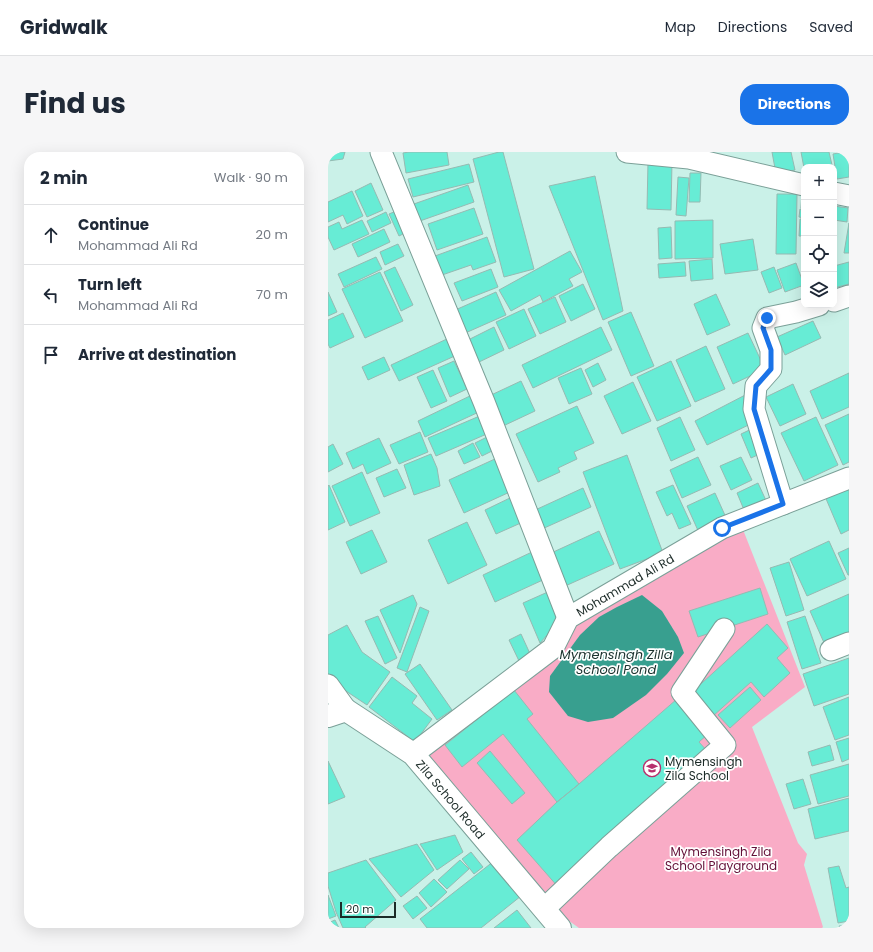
<!DOCTYPE html>
<html lang="en">
<head>
<meta charset="utf-8">
<style>
	:root { --surface:#fff; --page:#f6f6f7; --text:#1f2937; --muted:#747a83; --line:#e0e1e3; --accent:#1a73e8 }
	body { margin:0; font-family:Poppins,sans-serif; background:var(--page); color:var(--text) }
	.controls { position:absolute; right:12px; top:12px; display:grid; overflow:hidden; border-radius:8px; box-shadow:0 4px 16px #0002 }
	.controls button { width:36px; height:36px; display:grid; place-items:center; padding:0; border:0; border-bottom:1px solid var(--line); background:var(--surface); color:var(--text); font:20px sans-serif }
	.scale { position:absolute; left:12px; bottom:10px; width:56px; box-sizing:border-box; padding-left:4px; border:2px solid #1b2a27; border-top:0; font-size:11px; line-height:14px; white-space:nowrap; color:#1b2a27; -webkit-text-stroke:3px #fff; paint-order:stroke }
	.stop { position:absolute; width:12px; height:12px; margin:-9px; border:3px solid #1a73e8; border-radius:50%; background:#fff }
	.stop.end { background:#1a73e8; border-color:#fff; box-shadow:0 1px 4px #0008 }
	.list { margin:0; padding:0; list-style:none }
	h2 { display:flex; justify-content:space-between; align-items:center; height:52px; margin:0; padding:0 16px; font-size:17px }
	h2 small { font-size:13px; font-weight:400; color:var(--muted) }
	.list li { display:grid; grid-template-columns:26px 1fr auto; gap:12px; align-items:center; box-sizing:border-box; height:60px; padding:0 16px; border-top:1px solid var(--line) }
	.list b { display:block; font-size:15px; white-space:nowrap }
	.list p { margin:0; font-size:13px; white-space:nowrap; color:var(--muted) }
	.list em { font-size:13px; font-style:normal; color:var(--muted) }
	.icon { flex:none; width:22px; height:22px; fill:none; stroke:currentColor; stroke-width:2; stroke-linecap:round; stroke-linejoin:round }
	.map { position:relative; flex:none; width:521px; height:776px; overflow:hidden; border-radius:16px }
	header { display:flex; align-items:center; gap:24px; box-sizing:border-box; height:56px; padding:0 20px; background:var(--surface); border-bottom:1px solid var(--line) }
	header strong { font-size:19px }
	nav { display:flex; gap:22px; margin-inline-start:auto; font-size:14px }
	.intro { display:flex; align-items:center; justify-content:space-between; box-sizing:border-box; height:96px; padding:0 24px }
	h1 { margin:0; font-size:28px }
	.button { padding:10px 18px; border-radius:16px; background:var(--accent); color:#fff; font-size:14px; font-weight:700 }
	main { display:flex; gap:24px; padding:0 24px }
	aside { flex:1; background:var(--surface); border-radius:16px; box-shadow:0 4px 16px #0002 }
	.map>svg:first-child { display:block }
</style>
</head>
<body>
<header>
<strong>Gridwalk</strong>
<nav><a>Map</a><a>Directions</a><a>Saved</a></nav>
</header>
<div class="intro"><h1>Find us</h1><a class="button">Directions</a></div>
<main>
<aside>
<h2>2 min<small>Walk · 90 m</small></h2>
<ul class="list">
<li><svg class="icon" aria-label="ahead" viewBox="0 0 24 24"><path d="M12 20V5M6 11l6-6 6 6"/></svg><div><b>Continue</b><p>Mohammad Ali Rd</p></div><em>20 m</em></li>
<li><svg class="icon" aria-label="left" viewBox="0 0 24 24"><path d="M17 20v-9H6M10 6l-5 5 5 5"/></svg><div><b>Turn left</b><p>Mohammad Ali Rd</p></div><em>70 m</em></li>
<li><svg class="icon" aria-label="arrive" viewBox="0 0 24 24"><path d="M6 21V4h12l-3 4 3 4H6"/></svg><div><b>Arrive at destination</b></div></li>
</ul>
</aside>
<div class="map">
<svg width="521" height="776" viewBox="0 0 521 776">
	<rect width="100%" height="100%" fill="#caf1e8"/>
	<path fill="#f9acc6" d="M412 370 477 535 424 575 470 691 479 702 476 713 495 775 494 776H251L230 761 92 603 247 470Z"/>
	<path fill="#389f8f" d="M314 443 334 459 350 485 356 501 339 522 318 543 285 566 260 570 240 564 221 540 222 524 252 483 271 465 289 455Z"/>
	<path fill="#67ecd5" stroke="#95bab2" d="M0 0H17L15 7 0 9Z
		M81 0H119L121 13 78 21 75 1Z
		M171 0H175L206 117 176 125 145 7Z
		M444 0H463L467 18 448 22Z
		M473 0H501L504 13 495 15H476V16Z
		M516 0H521V25L509 27 505 2Z
		M320 10H344L343 58 319 57Z
		M141 12 146 30 85 45 80 27Z
		M362 21H373L372 50H361Z
		M267 24 295 159 275 168 221 34Z
		M350 25 361 26 358 64 348 63Z
		M43 31 55 58 39 65 27 39Z
		M140 33 146 50 89 70 83 53Z
		M24 39 35 64 19 72 15 63 0 70V50Z
		M449 42H469L468 102H448Z
		M474 42H476V57L473 56Z
		M506 54 520 56 519 70 506 68Z
		M146 56 155 82 109 98 100 72Z
		M73 57 83 78 71 84 61 62Z
		M472 57 476 58V66L471 65Z
		M58 60 63 71 44 80 39 69Z
		M472 67H476V84H471Z
		M34 68 41 82 6 98 0 85V75L11 70 14 77Z
		M385 68V106L347 107V69Z
		M521 71V101H516Z
		M343 75 344 106 331 107 330 76Z
		M56 77 62 90 30 105 24 92Z
		M159 85 168 110 145 118 143 113 114 123 107 104Z
		M425 87 430 118 397 122 392 92Z
		M70 92 76 104 57 113 52 100Z
		M242 99 254 120 241 127 245 134 215 150 212 143 183 159 171 138Z
		M48 105 54 117 16 135 10 122Z
		M384 107 385 127 363 129 361 109Z
		M357 110 358 124 331 126 330 112Z
		M521 110V132L506 136V114Z
		M468 111 476 133 457 140 449 118Z
		M67 115 85 153 73 159 56 120Z
		M446 115 454 136 441 141 433 120Z
		M163 117 170 135 134 149 126 131Z
		M52 120 75 169 37 186 14 137Z
		M255 132 267 157 243 169 231 144Z
		M0 140 9 160 0 164Z
		M168 140 178 163 135 182 125 159Z
		M388 142 402 173 379 183 366 152Z
		M227 145 238 170 212 182 200 157Z
		M196 157 208 184 181 197 168 170Z
		M303 160 326 214 303 224 280 170Z
		M15 161 26 185 2 196 0 192V168Z
		M485 169 493 186 457 203 449 185Z
		M166 175 176 198 151 210 140 188Z
		M273 175 284 198 205 236 194 213Z
		M420 181 437 217 405 232 389 195Z
		M121 186 129 203 71 229 63 213Z
		M378 194 397 237 367 250 348 208Z
		M56 205 62 218 40 228 34 215Z
		M126 209 139 237 122 245 110 216Z
		M343 209 363 254 329 269 309 225Z
		M270 211 278 228 265 235 257 218Z
		M253 216 264 242 241 252 230 226Z
		M105 218 119 249 103 256 89 225Z
		M521 221V255L494 267 482 239Z
		M193 229 207 259 175 274 161 244Z
		M305 230 323 269 294 282 276 244Z
		M465 232 478 262 452 274 438 245Z
		M423 240 435 266 379 293 367 269Z
		M146 242 153 259 97 285 90 269Z
		M249 254 266 291 246 300 249 307 230 316 232 320 210 330 188 282Z
		M521 262V310L515 313 497 273Z
		M154 263 161 281 108 304 100 286Z
		M352 265 367 298 343 309 329 276Z
		M488 265 510 313 476 329 453 281Z
		M434 272 445 296 423 306 413 282Z
		M92 280 100 300 71 312 62 293Z
		M159 285 166 298 154 304 147 291Z
		M51 286 63 311 39 322 35 312 25 317 18 301Z
		M145 291 152 305 136 312 130 299Z
		M5 292 15 312 0 320V295Z
		M103 302 109 316 112 334 86 343 76 313Z
		M299 303 335 401 292 417 255 320Z
		M370 305 383 333 354 346 342 318Z
		M413 305 424 328 403 338 392 314Z
		M169 306 184 339 136 361 121 328Z
		M69 317 78 336 56 345 48 326Z
		M34 320 52 361 22 374 4 334Z
		M430 331 441 355 419 365 409 341Z
		M518 332 521 338V378L513 382 496 342Z
		M1 333 17 370 0 378V334Z
		M345 333 363 372 351 377 344 361 339 364 328 340Z
		M255 336 263 355 214 377 205 359Z
		M387 341 400 370 372 383 359 354Z
		M184 345 195 370 168 382 157 358Z
		M139 370 159 413 120 432 100 388Z
		M44 378 59 410 33 422 18 390Z
		M271 379 286 412 235 435 221 402Z
		M501 389 518 427 479 444 462 407Z
		M521 396V423H520L510 401Z
		M204 400 217 427 167 450 155 423Z
		M461 410 476 458 458 464 442 416Z
		M432 436 440 462 370 485 361 459Z
		M222 439 230 464 220 482 212 491 195 451Z
		M521 442V482L497 493 482 459Z
		M85 443 89 452 72 501 52 458Z
		M92 455 101 459 79 520 69 516Z
		M50 464 69 506 57 512 37 469Z
		M477 464 493 511 474 517 459 470Z
		M439 472 460 496 449 506 462 521 436 545 423 530 385 564 364 540Z
		M19 473 34 500 62 520 39 553 9 533 0 523V483Z
		M193 482 204 506 192 511 181 488Z
		M521 506V542L486 554 475 522Z
		M92 512 124 558 109 568 77 522Z
		M64 525 89 544 84 551 104 567 87 590 41 555Z
		M422 535 433 548 402 576 390 563Z
		M186 538 205 562 199 567 251 632 229 650 175 582 134 615 117 593Z
		M521 545V583L507 588 495 555Z
		M349 547 380 582 371 590 380 600 238 744 189 688 229 650 251 632Z
		M521 586V607L514 610 508 590Z
		M502 593 506 608 484 614 480 600Z
		M162 599 197 641 184 652 149 611Z
		M0 609 17 645 0 652Z
		M521 612V644L490 652 482 623Z
		M475 627 483 652 466 657 458 632Z
		M521 646V679L487 687 480 657Z
		M127 683 135 700 109 718 92 692Z
		M89 692 106 718 73 745 41 707Z
		M143 700 155 715 146 722 134 707Z
		M38 708 68 748 37 775 38 776H15L8 760 0 734V721Z
		M132 708 141 717 119 737 110 728Z
		M166 709 193 744 153 776H99L92 767Z
		M511 714 518 736 521 735V769L510 771 500 716Z
		M106 727 119 740 103 755 91 741Z
		M0 743 8 764 0 767Z
		M89 744 99 756 85 767 75 754Z
		M189 758 203 776H166Z
		M7 768 11 776H0V771Z
		M521 773V776H512L511 774Z"/>
	<g fill="none" stroke-linecap="round" stroke-linejoin="round">
		<g stroke="#7ba098" stroke-width="23">
			<g id="minor">
				<path d="M53 0 156 250 240 466"/>
				<path d="M299 0 361 6 476 33"/>
				<path d="M506 41 521 44"/>
				<path d="M506 149 521 144"/>
				<path d="M455 352 426 257 428 234 443 217V198L435 176 439 166 468 160 491 153"/>
				<path d="M503 498 521 491"/>
				<path d="M0 533 18 558"/>
				<path id="s1" d="M85 602 225 496 240 466 394 376 521 326"/>
				<path d="M216 757 281 695 397 593 354 540 396 477"/>
			</g>
		</g>
		<g stroke="#7ba098" stroke-width="24">
			<g id="major">
				<path id="s2" d="M0 564 18 558 85 602 232 776"/>
			</g>
		</g>
		<use href="#minor" stroke="#fff" stroke-width="21"/>
		<use href="#major" stroke="#fff" stroke-width="22"/>
	</g>
	<g fill="none" stroke-linecap="round" stroke-linejoin="round">
		<path stroke="#1a73e8" stroke-width="5" d="M394 376 455 352 426 257 428 234 443 217V198L435 176 439 166"/>
	</g>
	<defs>
		<g id="school-ring" transform="scale(0.9)"><circle r="9.5" fill="#fff" stroke="#b72f6d" stroke-width="1.5"/><path d="M0-5L7-2L0 1L-7-2ZM-4 1L0 2.5L4 1V4Q0 6-4 4Z" fill="#b72f6d"/></g>
	</defs>
	<g fill-rule="evenodd">
		<use href="#school-ring" x="324" y="616"/>
	</g>
	<g text-anchor="middle" dominant-baseline="central" stroke-width="3.5" stroke-linejoin="round" paint-order="stroke">
		<g font-size="12" fill="#1b2a27" stroke="#fff">
			<text stroke="none"><textPath href="#s1" startOffset="275">Mohammad Ali Rd</textPath></text>
			<text stroke="none"><textPath href="#s2" startOffset="158">Zila School Road</textPath></text>
		</g>
		<g font-size="12" fill="#1b2a27" stroke="#fff" text-anchor="start">
			<text x="337" y="609">Mymensingh<tspan x="337" dy="14">Zila School</tspan></text>
		</g>
		<g font-size="12" fill="#630f37" stroke="#fff">
			<text x="393" y="699">Mymensingh Zila<tspan x="393" dy="14">School Playground</tspan></text>
		</g>
		<g font-size="13" font-style="italic" fill="#1b322e" stroke="#fff">
			<text x="288" y="502">Mymensingh Zilla<tspan x="288" dy="15">School Pond</tspan></text>
		</g>
	</g>
</svg>
<div class="controls">
<button>+</button>
<button>−</button>
<button><svg class="icon" aria-label="locate" viewBox="0 0 24 24"><circle cx="12" cy="12" r="6"/><path d="M12 2v4M12 18v4M2 12h4M18 12h4"/></svg></button>
<button><svg class="icon" aria-label="layers" viewBox="0 0 24 24"><path d="M12 4l9 5-9 5-9-5zM3 14l9 5 9-5"/></svg></button>
</div>
<div class="scale">20 m</div>
<div class="stop" style="left:394px;top:376px"></div>
<div class="stop end" style="left:439px;top:166px"></div>
</div>
</main>
</body>
</html>
